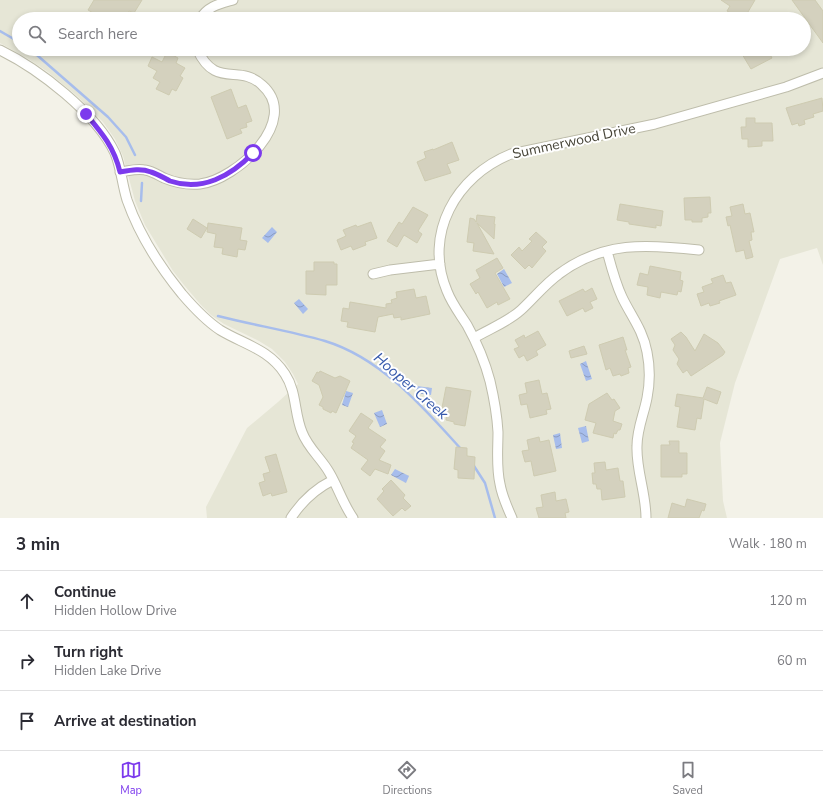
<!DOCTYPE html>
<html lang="en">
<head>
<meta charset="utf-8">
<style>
	:root { --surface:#fff; --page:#f2f2f3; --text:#2b2b33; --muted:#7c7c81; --line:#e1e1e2; --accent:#7c3aed }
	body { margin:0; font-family:"Nunito Sans",sans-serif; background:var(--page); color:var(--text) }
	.stop { position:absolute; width:12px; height:12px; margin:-9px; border:3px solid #7c3aed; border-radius:50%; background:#fff }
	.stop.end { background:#7c3aed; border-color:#fff; box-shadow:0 1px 4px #0008 }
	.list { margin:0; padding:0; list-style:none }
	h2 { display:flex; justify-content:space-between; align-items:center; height:52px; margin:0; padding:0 16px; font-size:17px }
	h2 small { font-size:13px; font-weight:400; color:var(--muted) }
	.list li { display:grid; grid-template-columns:26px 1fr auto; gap:12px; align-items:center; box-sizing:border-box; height:60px; padding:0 16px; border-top:1px solid var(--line) }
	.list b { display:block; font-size:15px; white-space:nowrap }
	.list p { margin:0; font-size:13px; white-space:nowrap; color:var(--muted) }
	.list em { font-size:13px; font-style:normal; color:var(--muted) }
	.icon { flex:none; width:22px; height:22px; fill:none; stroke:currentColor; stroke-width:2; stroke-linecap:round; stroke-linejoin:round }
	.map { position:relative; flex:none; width:823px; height:518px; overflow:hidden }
	.search { position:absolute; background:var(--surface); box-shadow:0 2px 6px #0003; left:12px; right:12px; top:12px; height:44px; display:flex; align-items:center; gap:10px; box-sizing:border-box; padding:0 14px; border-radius:22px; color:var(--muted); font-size:15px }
	.sheet { height:232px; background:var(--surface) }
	nav { display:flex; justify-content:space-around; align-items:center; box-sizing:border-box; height:56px; border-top:1px solid var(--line); background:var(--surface); font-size:11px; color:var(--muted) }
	nav a { display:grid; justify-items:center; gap:2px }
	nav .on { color:var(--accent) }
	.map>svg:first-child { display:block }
</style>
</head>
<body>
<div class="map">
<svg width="823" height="518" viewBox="0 0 823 518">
	<defs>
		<pattern id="water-waves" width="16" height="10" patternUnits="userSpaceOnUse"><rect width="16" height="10" fill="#a7bdec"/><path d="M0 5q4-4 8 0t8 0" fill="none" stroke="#8a9bc0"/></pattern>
	</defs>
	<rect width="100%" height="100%" fill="#f3f2e8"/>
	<path fill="#e6e6d6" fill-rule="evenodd" d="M0 0H823V265L817 248 780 259 735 383 720 443 723 501 727 518H207L206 507 247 428 278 402 298 384 293 374 285 362 272 349 259 341 224 324 211 315 201 305 184 285 173 271 145 225 135 201 123 156 115 139 103 122 77 96 48 72 30 60 0 43ZM19 19H804V49H19Z"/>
	<path fill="url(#water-waves)" d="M272 227 277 232 268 243 262 238Z
		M504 269 512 283 504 287 497 274Z
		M299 299 308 309 303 314 294 303Z
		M586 361 592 379 586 381 580 364Z
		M417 386 432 388 431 395 416 393Z
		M346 391 353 393 348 407 342 405Z
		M382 410 387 424 380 427 374 413Z
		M586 426 589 441 582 443 578 428Z
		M560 433 562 448 556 449 553 435Z
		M395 469 409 476 406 483 391 475Z"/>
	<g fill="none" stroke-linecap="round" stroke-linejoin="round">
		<path stroke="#a7bdec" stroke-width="2.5" d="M0 31 19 42
			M30 49 108 117 126 137 135 155
			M141 201 142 183
			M218 316C253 325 290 331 325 341 381 358 423 407 461 449
			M474 466 485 483 495 518"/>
	</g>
	<path fill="#d4d1be" stroke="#cecbb1" d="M94 0H142L134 13 129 11 124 19H104L88 10Z
		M721 0H755L745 17 742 15 740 18 727 11 730 6Z
		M792 0H815L823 11V43Z
		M739 49H767L772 58 751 69Z
		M167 52 178 58 176 63 185 68 180 76 183 78 176 91 172 89 169 95 156 89 160 82 153 78 157 71 148 66 152 57 162 62Z
		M231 89 238 108 246 105 252 121 246 123 247 127 240 129 242 133 227 139 211 97Z
		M822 98 823 111 813 114 814 117 804 120 805 124 799 126 798 123 792 125 786 108Z
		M746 118H755V123H772L773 141H762V146L748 147V139H742L741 127H746Z
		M452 142 459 160 447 164 451 173 425 181 417 162 426 158 424 152 433 149V150Z
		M710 197 711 213H708V217L702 218V222H692V220H685L684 198Z
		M620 204 663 211 661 226 656 225V228L629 224V222L617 220Z
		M743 204 745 214 750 213 754 232H751L752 240 749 241 753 257 746 259 744 250 736 252 730 225 728 226 726 217 732 216 730 207Z
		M413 207 428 215 418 231 422 234 417 243 404 235 397 247 387 241 399 222 402 224Z
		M477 215 495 217 494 224H495L494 239 477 223 494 254 473 251 474 243 467 242 470 218 474 219 476 222Z
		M193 219 207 228 201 238 187 229Z
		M371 222 377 238 365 242 366 245 353 250 351 246 341 250 337 240 346 236 343 230 356 225 357 227Z
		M208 223 242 228 240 240 247 241 245 250 238 249 237 257 222 254 223 248 214 247 216 234 207 232Z
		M536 232 547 242 542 247 546 251 532 268 529 265 525 269 511 255 519 247 522 251 532 241 529 239Z
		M497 258 503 268 495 273 510 299 498 305 497 302 487 308 478 292 476 294 470 284 480 278 476 270Z
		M314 262H334V264H337V285H326V295L306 294V271H314Z
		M650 266 681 272 680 280 683 281 681 292 678 291 677 295 661 292 660 298 647 295 648 287 637 285 640 273 648 275Z
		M723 275 726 283 731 282 736 295 719 301 720 303 710 306 709 303 701 306 697 294 704 292 702 287 713 283 711 279Z
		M592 288 597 299 590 302 593 308 585 312 583 308 567 316 559 301 583 289 585 292Z
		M414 289 416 298 426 296 430 314 401 320V317L394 318 393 314 378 317 375 332 347 327 348 322 341 321 343 308 349 309 350 302 386 308V304L392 303 391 300 397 298 396 292Z
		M538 331 546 345 536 351 538 355 527 361 524 355 519 358 514 349 519 347 515 340 524 335 525 338Z
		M681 332 686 337 695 351 704 334 718 343 725 352 723 355 691 376 687 370 683 373 677 364 679 359 673 350 675 345 671 339Z
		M623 337 627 350H625L631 367 628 368 629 373 621 376 620 374 613 376 610 368 606 370 599 345Z
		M584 346 587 354 571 358 569 351Z
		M320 371 335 378 340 376 350 381 336 413 332 411 331 413 323 409V407L319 405 323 397 319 385 312 381 317 372 319 373Z
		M539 380 542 394 547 393 551 409 546 410 547 414 530 418 527 404 521 405 519 395 527 393 525 383Z
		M446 387 471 391 465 426 454 424V422L446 420 447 414 441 413Z
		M707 387 721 392 717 404 704 399 701 419 697 418 695 430 677 427 680 407 675 406 677 394 703 398Z
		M607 393 612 400 614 399 620 408 615 411 613 421 622 424 620 430H618L616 434 614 433 613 438 593 433 596 423 585 420 589 404Z
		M361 413 373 421 368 428 386 440 380 447 385 451 379 460 391 465 388 474 375 469 370 476 361 469 368 460 351 448 354 443 352 442 356 436 349 431Z
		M539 437 540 442 549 440 556 471 534 476 531 461 525 462 522 451 529 450 527 440Z
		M669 441H679V453H687V474H682V477H661V445H670Z
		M456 447 467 448V456L475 457 474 479 458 478V470L454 469Z
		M276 454 287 492 272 496 271 493 263 496 259 483 265 481 263 474 270 472 265 457Z
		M605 462 606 470 618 468 620 481H623L625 497 602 500 601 489H597L596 484H593L592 473H595L594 463Z
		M391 480 405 495 403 498 411 506 405 511 402 508 393 516 377 499 384 491 382 489Z
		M555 492 556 501 566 499 569 512 565 513 566 518H539L536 508 543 507 541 495Z
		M687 499 706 504 704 511 702 510 699 518H668L672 503 685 507Z"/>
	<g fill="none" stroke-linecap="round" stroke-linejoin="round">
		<g stroke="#bebdab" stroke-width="11">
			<path id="street" d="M200 19C208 6 219 4 233 0
				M0 50C39 69 96 113 115 153 121 167 122 184 127 200 139 234 160 267 182 294 194 308 205 320 220 330 243 344 269 349 285 374 297 392 294 413 302 432 308 448 321 458 329 472 338 487 343 504 353 518
				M120 172C128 171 137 168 145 170 152 171 158 175 164 178 176 183 188 185 200 184 236 180 302 120 262 85 239 63 216 90 197 49
				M607 251C611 266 615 282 622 297 631 316 643 330 647 352 650 367 650 383 647 398 644 414 637 429 637 446 636 470 646 493 646 518
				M373 274 390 270 440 264
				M474 338C489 329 508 322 521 310 534 298 545 284 559 274 603 241 647 244 699 250
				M291 518C302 501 315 489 333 480
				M512 518C507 507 502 496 500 484 496 467 498 449 498 432 497 415 494 398 490 381 485 362 477 343 467 325 460 314 452 304 447 291 423 234 456 176 511 154L655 124 786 87 823 73"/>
		</g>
		<use href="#street" stroke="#fff" stroke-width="9"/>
	</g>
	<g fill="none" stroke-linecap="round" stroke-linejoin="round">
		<path stroke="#7c3aed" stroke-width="5" d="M86 114C102 133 114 147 120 172 131 170 141 168 151 172 158 174 164 178 170 181 202 192 231 176 253 153"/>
	</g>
	<g text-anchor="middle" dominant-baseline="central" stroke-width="4" stroke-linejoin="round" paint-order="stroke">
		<g font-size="14" fill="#464437" stroke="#fff">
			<text transform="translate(574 141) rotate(-12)">Summerwood Drive</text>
		</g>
		<g font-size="15" font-style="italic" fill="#3659ab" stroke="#fff">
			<text transform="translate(411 386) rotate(41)">Hooper Creek</text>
		</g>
	</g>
</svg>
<div class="stop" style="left:253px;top:153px"></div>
<div class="stop end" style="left:86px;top:114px"></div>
<div class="search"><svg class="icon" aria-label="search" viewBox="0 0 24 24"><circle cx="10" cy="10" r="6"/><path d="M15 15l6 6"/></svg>Search here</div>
</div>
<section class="sheet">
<h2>3 min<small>Walk · 180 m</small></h2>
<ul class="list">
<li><svg class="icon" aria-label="ahead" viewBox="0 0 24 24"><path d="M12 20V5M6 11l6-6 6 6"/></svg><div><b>Continue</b><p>Hidden Hollow Drive</p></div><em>120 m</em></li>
<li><svg class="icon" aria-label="right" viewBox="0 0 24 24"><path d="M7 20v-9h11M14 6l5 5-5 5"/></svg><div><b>Turn right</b><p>Hidden Lake Drive</p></div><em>60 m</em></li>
<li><svg class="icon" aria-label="arrive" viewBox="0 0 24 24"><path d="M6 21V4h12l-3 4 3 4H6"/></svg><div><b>Arrive at destination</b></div></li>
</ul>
</section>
<nav>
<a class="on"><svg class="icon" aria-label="map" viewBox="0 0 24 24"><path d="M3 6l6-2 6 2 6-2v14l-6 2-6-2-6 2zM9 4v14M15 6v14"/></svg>Map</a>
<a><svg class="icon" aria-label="directions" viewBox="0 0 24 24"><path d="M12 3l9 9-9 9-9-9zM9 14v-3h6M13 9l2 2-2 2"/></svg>Directions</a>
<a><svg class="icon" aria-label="saved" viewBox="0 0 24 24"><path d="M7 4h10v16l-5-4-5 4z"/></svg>Saved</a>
</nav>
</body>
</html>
